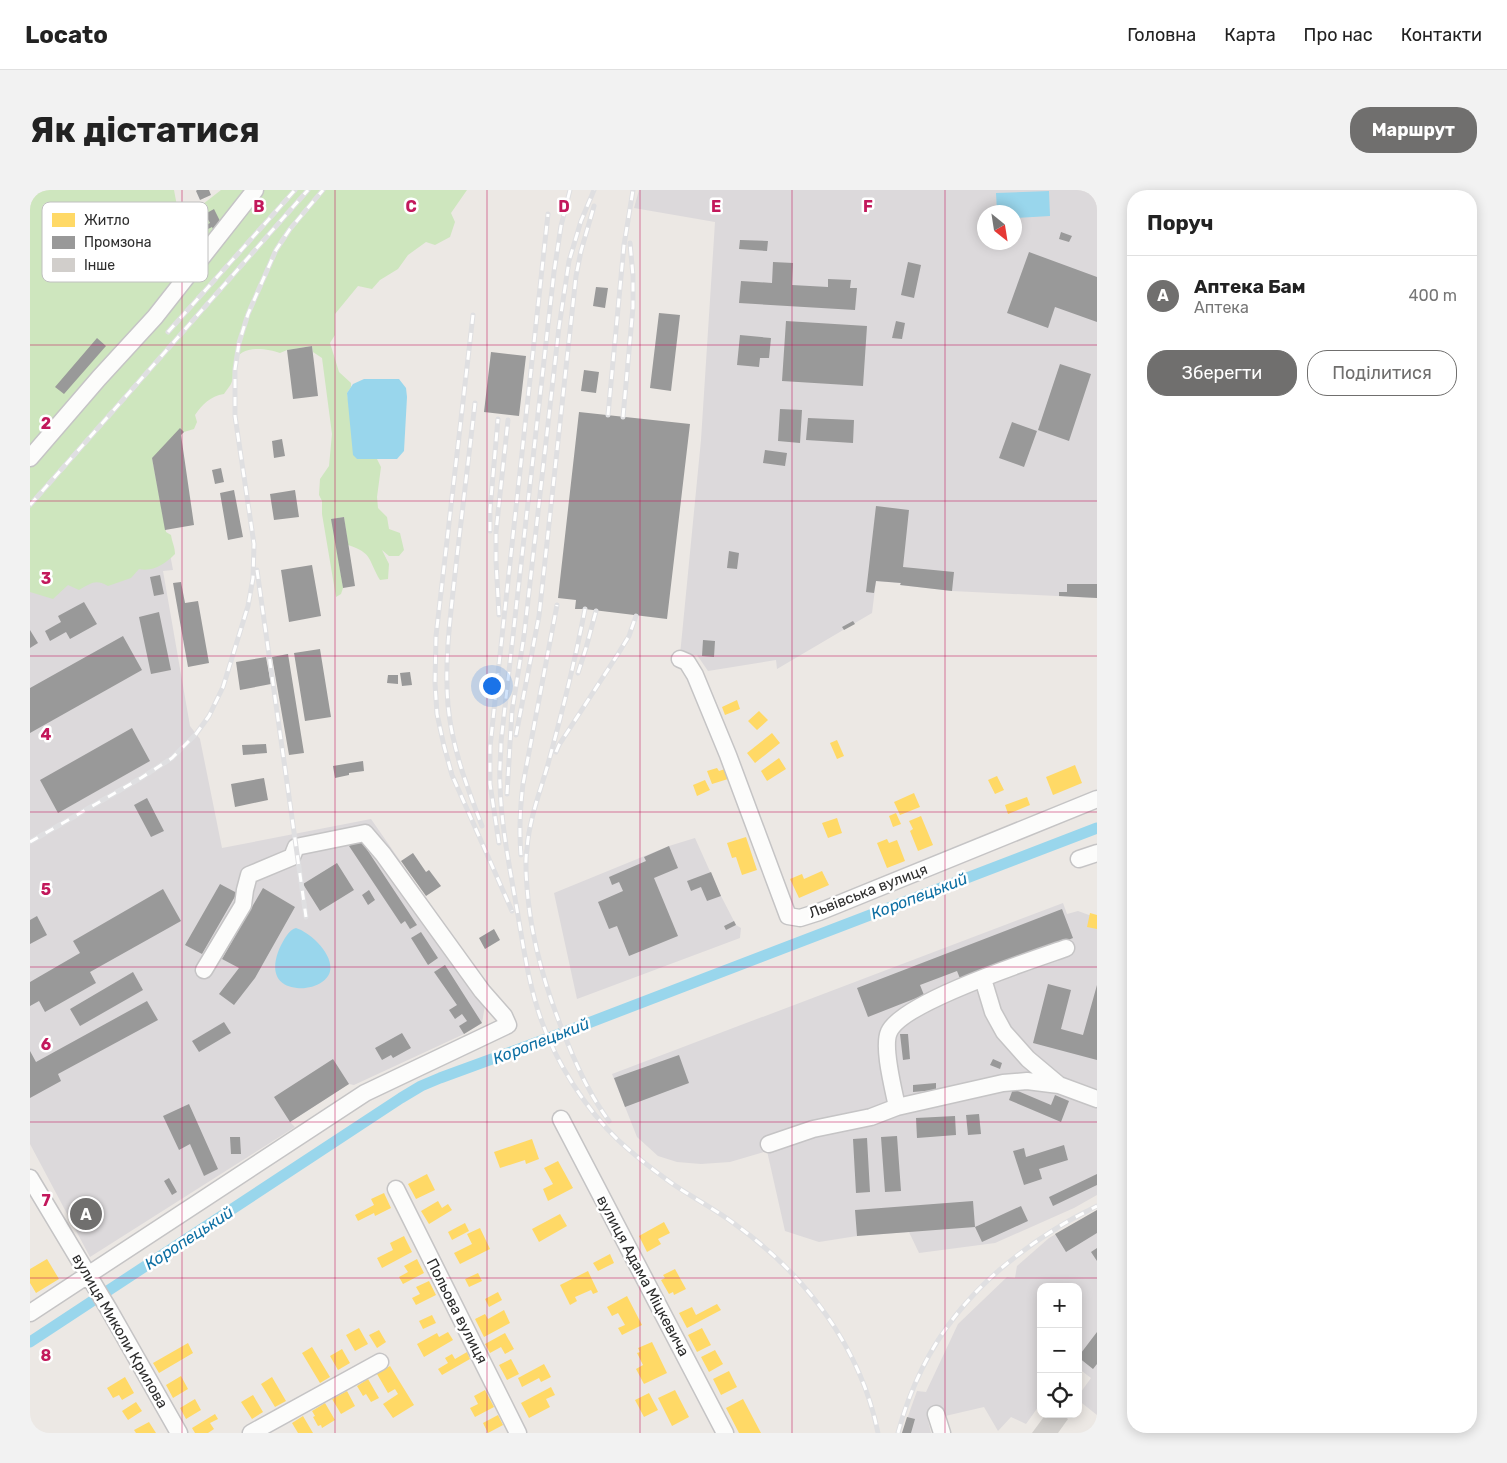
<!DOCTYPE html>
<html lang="uk">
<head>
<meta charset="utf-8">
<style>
	:root { --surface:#fff; --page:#f2f2f2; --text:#222; --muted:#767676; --line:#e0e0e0; --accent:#706f6e }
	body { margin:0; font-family:Rubik,sans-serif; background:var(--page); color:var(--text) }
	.controls { position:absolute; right:15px; bottom:15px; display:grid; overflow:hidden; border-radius:10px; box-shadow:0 2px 12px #0003 }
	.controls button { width:45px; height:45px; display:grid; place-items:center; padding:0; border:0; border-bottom:1px solid var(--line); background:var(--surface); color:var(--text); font:25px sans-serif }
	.compass { position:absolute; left:947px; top:15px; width:45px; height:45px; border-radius:50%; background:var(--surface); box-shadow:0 2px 12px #0003; rotate:150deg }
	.you { position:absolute; left:461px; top:495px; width:18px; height:18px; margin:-12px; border:4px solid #fff; border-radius:50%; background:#1a73e8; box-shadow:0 0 0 8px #1a73e833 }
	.badge { display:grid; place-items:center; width:32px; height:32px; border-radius:50%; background:var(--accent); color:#fff; font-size:16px; font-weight:700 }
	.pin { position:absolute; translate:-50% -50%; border:2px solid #fff; box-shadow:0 1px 5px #0006 }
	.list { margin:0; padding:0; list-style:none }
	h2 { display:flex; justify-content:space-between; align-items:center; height:65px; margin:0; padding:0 20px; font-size:21px }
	h2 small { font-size:16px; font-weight:400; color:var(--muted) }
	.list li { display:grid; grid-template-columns:32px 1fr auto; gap:15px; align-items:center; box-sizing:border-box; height:80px; padding:0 20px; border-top:1px solid var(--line) }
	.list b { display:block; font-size:19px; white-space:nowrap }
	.list p { margin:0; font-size:16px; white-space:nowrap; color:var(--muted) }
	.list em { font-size:16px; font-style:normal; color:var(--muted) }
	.actions { display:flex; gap:10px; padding:15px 20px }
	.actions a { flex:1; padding:11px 0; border:1px solid var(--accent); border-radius:20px; text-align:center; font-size:18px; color:var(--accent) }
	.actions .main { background:var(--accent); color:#fff }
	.icon { flex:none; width:28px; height:28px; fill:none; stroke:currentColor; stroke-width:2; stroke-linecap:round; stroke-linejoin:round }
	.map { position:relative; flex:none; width:1067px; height:1243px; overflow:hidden; border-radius:20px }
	header { display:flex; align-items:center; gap:30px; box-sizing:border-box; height:70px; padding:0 25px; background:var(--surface); border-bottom:1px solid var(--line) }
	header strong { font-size:24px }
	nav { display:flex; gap:28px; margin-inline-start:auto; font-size:18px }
	.intro { display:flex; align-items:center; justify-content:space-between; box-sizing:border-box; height:120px; padding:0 30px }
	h1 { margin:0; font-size:35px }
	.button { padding:12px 22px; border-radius:20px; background:var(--accent); color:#fff; font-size:18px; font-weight:700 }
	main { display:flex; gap:30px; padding:0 30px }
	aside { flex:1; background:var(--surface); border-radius:20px; box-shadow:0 2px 12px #0003 }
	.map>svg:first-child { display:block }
</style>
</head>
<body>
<header>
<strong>Locato</strong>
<nav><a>Головна</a><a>Карта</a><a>Про нас</a><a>Контакти</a></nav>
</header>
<div class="intro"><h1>Як дістатися</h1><a class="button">Маршрут</a></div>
<main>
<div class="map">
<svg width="1067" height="1243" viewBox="0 0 1067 1243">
	<rect width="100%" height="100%" fill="#ece8e4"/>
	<path fill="#dcd9db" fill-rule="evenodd" d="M609 0H1067V408L922 401 870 395V393L846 391 842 423 747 479 746 470 678 481 667 465H650L671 250 685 32 604 18ZM954 22H984V52H954Z
		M185 195 158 235 122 268 143 380 133 381 160 536 170 549 192 658 341 629 458 797 452 833 434 844 324 895 319 894 260 932 265 937 60 1067 0 954V334Z
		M665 648 691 706 706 735 711 738 710 748 547 809 524 703 639 656Z
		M1033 713 1037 724 1048 721 1059 725 1067 726V1005L1044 1018 965 1053 889 1063 879 1042 827 1046 789 1052 755 1041 737 961 700 972 671 974 647 972 628 966 607 947 582 884Z
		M1067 1020V1225L1048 1210V1206L1061 1188 1048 1178V1097H1011V1213L996 1234 981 1227 968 1241 954 1217 898 1230 901 1243H872L887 1201 896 1202 928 1134 977 1087 985 1088 987 1076 1019 1048Z"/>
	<path fill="#cee6be" d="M0 0H144L150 32 191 0H437L421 23 425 32 420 47 405 55 396 52 378 65 368 79 350 90 342 99 328 96 305 124V145L300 153 309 182 321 193V197L317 203 327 269H347L351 277 347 307 348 318 357 327 359 339 370 343 374 360 369 366H359L352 360 359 374 358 389 350 390C338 370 343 363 318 355L314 327 302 329 313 398 311 404 306 407 292 324V311L289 305 290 289 299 276 302 244 292 168 283 162 282 156 257 160 250 163C236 158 209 154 204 174 202 180 204 188 201 194 199 197 196 201 194 204 180 206 172 215 165 225L167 232 164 239 154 242 122 268 136 342 141 345C142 352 145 357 145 364 135 374 123 382 109 379L101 388 78 396C65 389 62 393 49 400L38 395 23 409 0 402Z"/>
	<path fill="#99d6ec" d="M1019 1 1020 26 985 28 984 22H967L966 3Z
		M334 189H369L376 198 377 207 374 261 367 269H327L323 265 317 203 323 194Z
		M266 738C283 743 316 776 292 792 285 797 275 799 267 798 237 795 243 767 255 748 258 744 260 740 266 738Z"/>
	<path fill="#ffd966" d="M707 510 710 519 695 525 692 517Z
		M729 521 738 530 727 540 718 531Z
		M742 543 750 553 725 573 717 563Z
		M807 550 814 566 807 569 800 553Z
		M749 568 756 579 737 591 731 581Z
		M1045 575 1052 593 1023 605 1016 587Z
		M687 578 689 581 695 579 698 589 682 594 677 581Z
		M967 586 974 600 965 604 958 590Z
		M675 590 680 600 667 606 663 595Z
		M884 603 890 617 870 625 864 612Z
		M997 607 1000 615 978 624 975 615Z
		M866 623 871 634 863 637 859 626Z
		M891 626 903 655 888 661 880 641 883 639 879 631Z
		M807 628 812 643 798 648 792 633Z
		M716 647 727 680 712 685 706 667 702 668 697 653Z
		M857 649 859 653 867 650 875 671 857 678 847 653Z
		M792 681 799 695 769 708 760 689 772 684 774 689Z
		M1060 723 1067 725V739L1057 737Z
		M502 949 509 969 496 974 495 970 470 978 464 962Z
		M528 971 543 998 518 1011 513 999 523 994 514 978Z
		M397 984 405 1000 386 1009 378 994Z
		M354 1003 361 1018 345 1026 344 1023 328 1031 325 1025 344 1015 341 1009Z
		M408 1011 412 1018 418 1014 422 1020 399 1034 391 1021Z
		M530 1024 537 1036 509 1052 502 1039Z
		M634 1032 640 1043 628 1049 631 1054 617 1062 609 1046Z
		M435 1033 439 1041 422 1050 418 1042Z
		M450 1038 460 1059 430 1074 424 1063 442 1054 437 1044Z
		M374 1046 382 1062 352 1078 347 1068 363 1060 360 1053Z
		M580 1064 584 1073 568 1081 563 1073Z
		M17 1069 29 1089 6 1103 0 1093V1079Z
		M387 1069 394 1083 373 1094 369 1087 378 1082 374 1076Z
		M645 1079 656 1099 644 1105 643 1102 639 1104 631 1090 635 1088 633 1085Z
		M558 1081 568 1102 563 1104 561 1100 545 1107 547 1111 540 1115 530 1095Z
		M448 1083 452 1091 439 1097 435 1089Z
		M399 1091 406 1105 386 1115 382 1108 390 1104 386 1097Z
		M468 1102 472 1110 459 1117 455 1109Z
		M597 1106 612 1135 592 1145 588 1138 595 1135 588 1123 582 1126 577 1117Z
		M687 1114 691 1120 657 1138 649 1123 662 1117 666 1125Z
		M474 1120 480 1133 454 1147 445 1129 455 1124 458 1129Z
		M402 1125 406 1133 393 1139 389 1131Z
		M329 1138 338 1154 325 1161 316 1145Z
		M672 1138 681 1155 667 1162 658 1145Z
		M349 1140 356 1152 347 1158 339 1145Z
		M418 1142 423 1150 394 1167 387 1154 407 1143 409 1147Z
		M475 1143 484 1159 475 1164 471 1157 460 1163 455 1154Z
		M622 1152 637 1183 614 1194 606 1179 613 1175 607 1163 610 1162 608 1158Z
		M158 1153 163 1163 129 1183 123 1173Z
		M282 1157 300 1187 290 1193 272 1163Z
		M312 1159 320 1173 308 1180 300 1166Z
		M685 1160 693 1174 679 1182 671 1167Z
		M437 1162 440 1169 412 1185 408 1179 418 1173 415 1168 422 1164 425 1169Z
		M481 1169 489 1184 477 1190 469 1175Z
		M514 1174 521 1187 511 1192 509 1188 492 1197 488 1188Z
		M360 1176 384 1215 363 1228 353 1214 368 1204 365 1199 358 1203 347 1184Z
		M699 1181 707 1197 691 1205 683 1189Z
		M151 1186 158 1199 143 1208 136 1195Z
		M95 1187 104 1203 92 1210 89 1205 83 1208 77 1198Z
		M242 1187 256 1211 245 1217 231 1194Z
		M338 1189 349 1208 341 1212 336 1204 333 1206 327 1196Z
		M521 1197 525 1205 516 1209 520 1217 499 1228 491 1213Z
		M455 1200 464 1217 445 1227 440 1218 448 1214 444 1206Z
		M645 1200 659 1227 642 1236 628 1208Z
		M317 1201 325 1216 311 1224 302 1209Z
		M619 1203 628 1220 614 1227 605 1210Z
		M223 1205 233 1222 222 1229 211 1212Z
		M165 1209 171 1220 156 1229 150 1218Z
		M713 1209 731 1243H709L696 1218Z
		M106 1212 112 1221 98 1230 92 1221Z
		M295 1213 305 1230 292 1238 291 1235 288 1236 283 1227 285 1226 282 1221Z
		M185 1224 188 1229 180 1233 184 1239 178 1243H165L162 1238Z
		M468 1225 473 1235 458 1243 453 1233Z
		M273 1226 283 1243H268L262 1233Z
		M119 1232 126 1243H106L104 1240Z"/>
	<path fill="#999" d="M167 0H179L181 5 170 10 166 1Z
		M184 19 193 37 184 41 182 37 176 40 174 36 180 33 175 24Z
		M1031 42 1042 46 1039 52 1029 49Z
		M710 50 738 51 737 61 709 59Z
		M999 62 1067 87V132L1025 117 1018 138 977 123Z
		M743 72 763 73 762 95 798 97V89L821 90 820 98H827L825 120 709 113 711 91 742 93Z
		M878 72 891 75 884 108 871 105Z
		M566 97 578 98 575 118 563 116Z
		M629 123 650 125 641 201 620 198Z
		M756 131 837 136 833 196 752 191Z
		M866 131 875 133 872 149 862 148Z
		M710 145 741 148 739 168H730L729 177 707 175Z
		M67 148 76 156 34 204 25 197Z
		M282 156 288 206 263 209 257 160Z
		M461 162 496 166 489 226 454 222Z
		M1030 174 1061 184 1039 251 1008 240Z
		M554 180 569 182 566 203 551 201Z
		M750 219 772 220 770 253 748 251Z
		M549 222 660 234 637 429 555 419H545L546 410 528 408Z
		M778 228 824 230 823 253 776 250Z
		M982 232 1007 241 994 277 969 268Z
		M150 238 154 242 151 245 164 335 135 340 122 268Z
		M252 249 255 266 244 268 242 251Z
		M735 260 757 263 755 276 733 273Z
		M191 278 194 292 185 294 182 280Z
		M204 300 213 347 198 350 190 303Z
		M265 300 269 327 244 330 240 304Z
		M846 316 879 320 873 377 924 382 922 401 870 395 871 393 846 391 844 403 836 402Z
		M314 327 325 396 313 398 301 329Z
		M699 361 709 363 707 379 697 378Z
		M282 375 291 426 259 432 251 380Z
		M130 385 134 404 124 406 120 387Z
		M151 392 155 413 168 411 179 473 158 477 143 393Z
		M1037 394H1067V408L1029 406V402H1037Z
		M54 412 67 434 40 449 36 442 20 451 15 441 31 432 28 426Z
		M129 422 141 480 121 484 109 427Z
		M823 431 825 434 814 440 812 437Z
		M0 440 8 453 0 458Z
		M93 446 112 480 0 543V498Z
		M673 450 685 451 684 467 672 466Z
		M290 459 301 527 275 531 264 463Z
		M258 464 274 563 259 565 242 467Z
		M236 467 241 494 210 500 206 472Z
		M380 482 382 495 372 496 370 483Z
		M358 485H368V494L357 493Z
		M102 538 120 571 28 623 10 590Z
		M236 554 237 563 213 565 212 555Z
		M333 571 334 581 319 583V585L305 588 303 576Z
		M234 588 238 610 205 617 201 594Z
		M117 608 134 641 121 647 104 615Z
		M330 649 387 735 380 739 375 731 371 734 319 656Z
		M639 656 648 678 624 688 648 746 599 766 587 736 579 739 568 712 593 701 589 692 582 695 579 687 616 671 614 667Z
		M383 663 396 682 399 680 411 696 396 706 371 671Z
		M307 673 324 700 290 721 273 694Z
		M681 682 691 706 677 711 671 697 661 701 657 691Z
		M190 694 207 703 172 764 155 755Z
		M233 698 265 717 225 788 204 815 189 804 209 778 192 769Z
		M133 699 151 731 60 782 66 793 15 822 9 811 0 816V792L50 763 43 751Z
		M339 700 345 710 338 715 332 705Z
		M1032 719 1043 748 931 791 927 781 890 795 894 805 838 827 827 798Z
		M7 726 17 745 0 754V730Z
		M704 731 706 735 696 740 694 736Z
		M464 739 470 750 455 759 449 748Z
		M391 742 408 768 398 775 381 748Z
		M415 775 452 833 434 844 429 836 437 831 432 824 425 829 419 820 427 815 404 782Z
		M103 782 113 800 50 836 40 819Z
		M1018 794 1041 800 1031 839 1053 845 1067 795V870L1003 853Z
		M117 811 128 830 28 884 31 891 0 908V861L6 872Z
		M194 832 201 843 169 862 162 851Z
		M372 843 381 858 363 868 361 865 352 870 345 858Z
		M870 844H878L880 869 873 870Z
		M649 865 659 893 595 917 584 888Z
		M303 869 319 894 260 932 244 907Z
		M963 869 972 873 970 879 960 875Z
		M906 893V900L883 902V895Z
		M983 899 1021 915 1025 905 1039 911 1031 932 979 910Z
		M159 914 188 979 174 986 160 954 149 960 133 926Z
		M949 924 951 944 938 945 936 925Z
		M925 926 926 945 887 948 886 928Z
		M867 946 871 1001 855 1002 851 947Z
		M200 947H210L211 964H201Z
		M837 948 840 1002 826 1003 823 949Z
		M1034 955 1038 970 1009 979 1012 989 994 995 983 961 994 958 996 967Z
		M1067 984V995L1023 1016 1019 1007Z
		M139 988 147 1002 142 1005 134 991Z
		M943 1011 945 1037 827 1046 825 1020Z
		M991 1016 998 1031 952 1052 945 1037Z
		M1067 1020V1043L1036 1062 1025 1044Z
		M1067 1058V1071L1061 1062Z
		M1067 1142V1174L1063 1179 1048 1167Z
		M877 1227 885 1229 881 1243H872Z"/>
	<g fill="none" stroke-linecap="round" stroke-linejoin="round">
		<path stroke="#99d6ec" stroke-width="11" d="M0 1152 371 908 391 896 410 888 527 845 1067 638"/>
	</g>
	<path fill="#d1cecb" d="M1016 1224H1031L1038 1229 1028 1243H1002Z"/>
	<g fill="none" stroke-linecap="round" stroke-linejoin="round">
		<g stroke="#c5c4c5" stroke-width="19">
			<path id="minor" d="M0 268 69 188 125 127 225 0
				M650 469 657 472 665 485 698 565 758 726 770 728 789 722 1067 609
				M1049 669 1067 663
				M953 789 963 822 974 842 998 869 1029 895 1067 909
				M1029 895 997 891 973 893 867 917C864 901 852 857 859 842 872 812 1002 770 1036 758
				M531 929 695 1243
				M739 954 783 939 841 927 867 917
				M0 988 78 1118 149 1243
				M366 999 488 1243
				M0 1123 335 903 478 835 474 826 452 801 353 664 335 643 266 657 262 667 219 685 215 700 213 715 174 780
				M906 1224 912 1243
				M221 1243 350 1172"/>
		</g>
		<use href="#minor" stroke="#fcfcfb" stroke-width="16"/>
		<g stroke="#dfdfe1" stroke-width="5">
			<path id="rail" d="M540 0 531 36 524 82 471 552C471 566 469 580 470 594 471 634 479 674 486 714 493 753 498 794 512 832 527 874 556 919 588 950 604 965 622 979 640 992 661 1007 685 1019 706 1035 776 1085 831 1158 848 1243
				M443 125 406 446 405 493 407 524 414 556 422 585 482 721
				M138 142 265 0
				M445 213C439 267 432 321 426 375 421 422 414 469 418 515 422 558 437 597 452 636
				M578 225 594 55 603 0
				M593 227 603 117V86L600 53
				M0 315 278 0
				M460 341V319L468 229
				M227 380 276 727
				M555 419C545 471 532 523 518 574 510 602 499 630 497 659 495 671 496 684 497 697 501 752 517 804 538 854 549 881 561 907 579 931
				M469 425 466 371V342L478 230
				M548 483 556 458 566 421
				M486 545 509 426 546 86 551 61 564 16
				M526 562 529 555 588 464 599 446 606 426
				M477 604 482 521 494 446 529 137 539 71 551 31 564 0
				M0 652 111 588 142 568 166 544 179 526 193 497 218 416 223 388 224 354 205 226V179L209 153 218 124 246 60 260 39 293 0
				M469 653 460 594V557L518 24
				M491 665C489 641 490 618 493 594L527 415
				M868 1243C893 1150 946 1088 1027 1038 1039 1030 1054 1023 1067 1016"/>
		</g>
		<use href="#rail" stroke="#fff" stroke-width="3" stroke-dasharray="9" stroke-linecap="butt"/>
	</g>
	<path fill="none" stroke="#c2185b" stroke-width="1" stroke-opacity="0.55" d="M152 0V1243M305 0V1243M457 0V1243M610 0V1243M762 0V1243M915 0V1243M0 155H1067M0 311H1067M0 466H1067M0 622H1067M0 777H1067M0 932H1067M0 1088H1067"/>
	<g text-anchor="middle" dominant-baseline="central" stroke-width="5" stroke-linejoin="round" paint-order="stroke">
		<g font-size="15" fill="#2e2e2e" stroke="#fff">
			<text transform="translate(838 701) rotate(-21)">Львівська вулиця</text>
			<text transform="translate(613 1086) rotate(62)">вулиця Адама Міцкевича</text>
			<text transform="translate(427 1121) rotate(63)">Польова вулиця</text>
			<text transform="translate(90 1141) rotate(60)">вулиця Миколи Крилова</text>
		</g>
		<g font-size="16" font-style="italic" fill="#0d6fa3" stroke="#fff">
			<text transform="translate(889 706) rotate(-21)">Коропецький</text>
			<text transform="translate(511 851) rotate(-21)">Коропецький</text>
			<text transform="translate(159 1048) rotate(-33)">Коропецький</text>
		</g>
	</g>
	<rect x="12" y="12" width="166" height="80" rx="8" fill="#fff" stroke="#c0c0c0" stroke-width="1"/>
	<rect x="22" y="23" width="23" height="14" fill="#ffd966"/>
	<rect x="22" y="46" width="23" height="13" fill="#999"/>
	<rect x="22" y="68" width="23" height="14" fill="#d1cecb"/>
	<g font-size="14" fill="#2e2e2e">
		<text x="54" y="35">Житло</text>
		<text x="54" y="57">Промзона</text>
		<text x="54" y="80">Інше</text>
	</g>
	<g font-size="16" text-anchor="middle" font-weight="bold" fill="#c2185b" stroke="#fff" stroke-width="5" stroke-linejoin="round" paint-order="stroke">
		<text x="229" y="22">B</text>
		<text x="381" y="22">C</text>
		<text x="534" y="22">D</text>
		<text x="686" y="22">E</text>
		<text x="838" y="22">F</text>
		<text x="16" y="239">2</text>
		<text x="16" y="394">3</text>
		<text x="16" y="550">4</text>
		<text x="16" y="705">5</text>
		<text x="16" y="860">6</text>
		<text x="16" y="1016">7</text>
		<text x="16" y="1171">8</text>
	</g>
</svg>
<div class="controls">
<button>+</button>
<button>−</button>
<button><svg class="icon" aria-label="locate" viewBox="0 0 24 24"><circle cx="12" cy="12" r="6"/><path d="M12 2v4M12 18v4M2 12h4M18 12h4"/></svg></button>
</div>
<svg class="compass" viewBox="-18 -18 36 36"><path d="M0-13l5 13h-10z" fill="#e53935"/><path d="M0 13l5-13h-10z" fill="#767676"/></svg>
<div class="you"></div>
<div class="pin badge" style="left:56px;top:1024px">A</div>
</div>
<aside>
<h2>Поруч<small></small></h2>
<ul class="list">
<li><span class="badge">A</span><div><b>Аптека Бам</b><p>Аптека</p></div><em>400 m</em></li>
</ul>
<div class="actions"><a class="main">Зберегти</a><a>Поділитися</a></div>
</aside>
</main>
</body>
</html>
